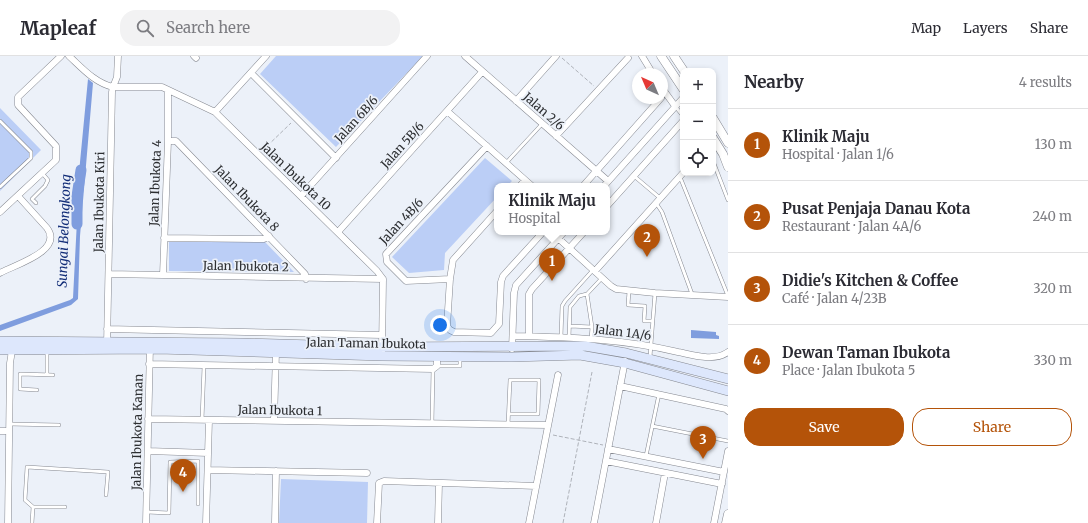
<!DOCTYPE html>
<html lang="en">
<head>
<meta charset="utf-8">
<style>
	:root { --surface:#fff; --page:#f2f2f3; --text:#2b2b33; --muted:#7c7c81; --line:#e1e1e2; --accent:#b45309 }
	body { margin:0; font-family:Merriweather,serif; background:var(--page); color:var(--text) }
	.controls { position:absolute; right:12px; top:12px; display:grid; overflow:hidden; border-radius:8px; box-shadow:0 2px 6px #0003 }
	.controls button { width:36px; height:36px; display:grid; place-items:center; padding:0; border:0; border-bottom:1px solid var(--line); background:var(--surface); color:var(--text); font:20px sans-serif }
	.compass { position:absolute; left:632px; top:12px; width:36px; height:36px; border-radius:50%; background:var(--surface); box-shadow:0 2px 6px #0003; rotate:316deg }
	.you { position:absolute; left:440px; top:269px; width:14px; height:14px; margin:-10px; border:3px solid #fff; border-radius:50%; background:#1a73e8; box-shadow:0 0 0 6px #1a73e833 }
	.badge { display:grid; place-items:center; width:26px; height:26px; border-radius:50%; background:var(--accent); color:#fff; font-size:13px; font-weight:700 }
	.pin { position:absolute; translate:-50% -33px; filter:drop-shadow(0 1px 2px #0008) }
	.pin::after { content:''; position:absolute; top:21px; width:14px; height:12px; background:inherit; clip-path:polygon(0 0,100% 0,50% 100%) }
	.popup { position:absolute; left:494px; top:127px; width:116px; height:52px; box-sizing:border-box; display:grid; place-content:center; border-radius:8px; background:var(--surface); filter:drop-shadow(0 1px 3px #0005); font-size:13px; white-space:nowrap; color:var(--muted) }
	.popup b { font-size:15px; color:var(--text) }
	.popup::after { content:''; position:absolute; left:50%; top:100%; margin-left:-8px; border:8px solid transparent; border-top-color:var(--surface) }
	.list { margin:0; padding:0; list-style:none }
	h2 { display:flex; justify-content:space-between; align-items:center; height:52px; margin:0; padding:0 16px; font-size:17px }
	h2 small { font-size:13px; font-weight:400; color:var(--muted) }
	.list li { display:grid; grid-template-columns:26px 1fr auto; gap:12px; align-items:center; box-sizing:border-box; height:72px; padding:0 16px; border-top:1px solid var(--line) }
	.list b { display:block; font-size:15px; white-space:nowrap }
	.list p { margin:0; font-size:13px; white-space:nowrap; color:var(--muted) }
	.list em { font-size:13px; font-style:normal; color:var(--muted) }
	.actions { display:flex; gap:8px; padding:12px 16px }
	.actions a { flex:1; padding:9px 0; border:1px solid var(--accent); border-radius:16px; text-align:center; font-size:14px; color:var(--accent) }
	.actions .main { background:var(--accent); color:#fff }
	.icon { flex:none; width:22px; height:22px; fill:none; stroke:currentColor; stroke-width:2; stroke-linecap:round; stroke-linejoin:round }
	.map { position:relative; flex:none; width:728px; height:467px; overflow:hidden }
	header { display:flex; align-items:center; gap:24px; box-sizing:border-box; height:56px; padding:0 20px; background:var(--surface); border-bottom:1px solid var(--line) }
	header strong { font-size:19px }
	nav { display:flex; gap:22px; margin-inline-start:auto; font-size:14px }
	.search { width:280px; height:36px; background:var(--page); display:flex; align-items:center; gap:10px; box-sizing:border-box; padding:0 14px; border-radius:16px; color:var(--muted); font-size:15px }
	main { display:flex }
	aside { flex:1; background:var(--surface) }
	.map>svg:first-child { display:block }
</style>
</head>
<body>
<header>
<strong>Mapleaf</strong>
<div class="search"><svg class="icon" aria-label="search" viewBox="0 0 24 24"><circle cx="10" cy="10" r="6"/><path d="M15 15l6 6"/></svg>Search here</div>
<nav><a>Map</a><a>Layers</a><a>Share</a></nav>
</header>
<main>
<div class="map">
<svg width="728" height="467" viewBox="0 0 728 467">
	<rect width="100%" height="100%" fill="#ecf1f9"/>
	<path fill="#bbcef6" d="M276 0H423L336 91 260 18Z
		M0 52 41 94 0 135Z
		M485 102 512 125 507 130H497V141L445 197 444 214 409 217 392 201Z
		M169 186H265L294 216 169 215Z
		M281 423 368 426 367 467H279Z"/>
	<path fill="#7f9dde" d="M88 23 93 27 80 180 78 243 71 249 0 275V269L70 244 73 242 80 106Z
		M691 274 716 276V279L719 280V283L691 282Z"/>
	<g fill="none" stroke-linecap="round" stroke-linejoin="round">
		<path stroke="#7f9dde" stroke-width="11" d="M77 168V140L81 114"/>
		<g stroke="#858890" stroke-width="4">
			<path id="service" d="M675 50 683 60
				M0 65 31 96V102L0 131
				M713 105 728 144
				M506 107 542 68
				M634 120 660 142
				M680 121 728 240
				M36 147 32 143 45 130 48 124 42 117
				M656 147 662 156 692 238
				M629 235 628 249 645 250 644 265H652
				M587 238 592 271
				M570 270 592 271 591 283
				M561 281 562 250 565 245 593 214
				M569 282 570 251 579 240 587 238 602 222
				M47 296V319
				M650 301 655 237
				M437 310H460V302
				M37 334 20 333V318L53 319
				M202 364 204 310
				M432 367 433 313
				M9 368 59 369
				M508 369 510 324H539L538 358H509
				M652 370 728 385
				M646 400 659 338
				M33 451 25 444 27 411 108 416 106 439
				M147 456 169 457 170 406 198 405V448
				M32 467 33 451H65"/>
		</g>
		<g stroke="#858890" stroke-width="7">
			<path id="minor" d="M69 0C82 12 95 27 113 31H162L215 56 377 215 383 223 382 295
				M194 0 196 2
				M465 0 608 125
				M642 0 653 18
				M251 17 336 102
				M662 32 675 50
				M516 45 556 0
				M447 55 532 130
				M215 56 266 0
				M556 80 628 2
				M168 85H176L305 218 306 223
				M520 130 525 124
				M583 130 661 42
				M604 130 683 42
				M301 140 427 0
				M607 150 683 65
				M497 155 453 204 450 223 447 270 450 274 454 276 491 277 499 268 501 226 503 220 543 176
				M0 156 56 104V90L18 49V41L61 0
				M338 176 482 16
				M164 182 264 183 269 180
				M558 182 611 230 616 233 655 237 728 241
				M595 215 683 117
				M0 217C14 209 64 195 47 172L18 140
				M109 218 383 223
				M163 219 168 85V35
				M450 223 406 225 387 206 386 198 487 90
				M107 273 382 279
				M513 280C568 281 624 283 678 296 693 299 714 306 728 296
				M529 280V238L532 233 584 176
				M107 289 112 36 113 31 117 21 118 0
				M512 293 514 237 516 229 564 176
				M149 308 433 313 437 310V300
				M620 330 726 353 728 355
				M148 363 548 369
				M274 365 276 296
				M0 375H9
				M608 393 724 416
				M148 395 208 397
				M606 405 722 428
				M208 414 367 417
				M8 467 10 307 11 301 12 291
				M146 467 150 290
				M206 467 209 364
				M275 467 276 415
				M377 467 379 427 384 425 536 430
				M438 467 439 427
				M529 467 558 319
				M594 467 625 305
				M656 467 665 417
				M714 467 728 395"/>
		</g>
		<g stroke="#858890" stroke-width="9">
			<path id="tertiary" d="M661 0 683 33
				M674 0 684 15
				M713 62 728 87
				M713 82 723 98 728 111
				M726 467 728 458"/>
		</g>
		<g stroke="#858890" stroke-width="10">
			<path id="secondary" d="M0 285 241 287 382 291 585 290 626 297 728 323
				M0 294 159 293 382 300 512 301 580 299 625 307 728 335"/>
		</g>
		<path stroke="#aeb2b9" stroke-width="1" stroke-dasharray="4 2" stroke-linecap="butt" d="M562 2 594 30
			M263 94 291 67
			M553 379 603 389
			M563 467 592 316"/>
		<use href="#service" stroke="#fff" stroke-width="3"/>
		<use href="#minor" stroke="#fff" stroke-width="6"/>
		<use href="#tertiary" stroke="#fff" stroke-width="8"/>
		<use href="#secondary" stroke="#dde7fc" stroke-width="9"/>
	</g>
	<g text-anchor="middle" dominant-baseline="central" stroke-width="3.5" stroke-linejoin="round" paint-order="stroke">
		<g font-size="12" fill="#2d2f32" stroke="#ecf1f9">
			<text transform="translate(544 55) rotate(41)">Jalan 2/6</text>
			<text transform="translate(356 63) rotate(-48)">Jalan 6B/6</text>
			<text transform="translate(402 89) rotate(-48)">Jalan 5B/6</text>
			<text transform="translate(296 120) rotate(44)">Jalan Ibukota 10</text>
			<text transform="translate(155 127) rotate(-88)">Jalan Ibukota 4</text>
			<text transform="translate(247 142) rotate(46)">Jalan Ibukota 8</text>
			<text transform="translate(99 146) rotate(-89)">Jalan Ibukota Kiri</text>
			<text transform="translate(401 165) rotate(-47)">Jalan 4B/6</text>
			<text transform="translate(246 210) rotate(1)">Jalan Ibukota 2</text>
			<text transform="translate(623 276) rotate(7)">Jalan 1A/6</text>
			<text transform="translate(366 287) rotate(1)">Jalan Taman Ibukota</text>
			<text transform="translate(280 354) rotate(1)">Jalan Ibukota 1</text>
			<text transform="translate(137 376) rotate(-89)">Jalan Ibukota Kanan</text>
		</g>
		<g font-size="13" font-style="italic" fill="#132e78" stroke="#ecf1f9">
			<text transform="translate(64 175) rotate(-88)">Sungai Belongkong</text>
		</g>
	</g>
</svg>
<div class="controls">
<button>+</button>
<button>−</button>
<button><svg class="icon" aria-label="locate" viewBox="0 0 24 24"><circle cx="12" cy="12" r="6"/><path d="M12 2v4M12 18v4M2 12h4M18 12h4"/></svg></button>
</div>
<svg class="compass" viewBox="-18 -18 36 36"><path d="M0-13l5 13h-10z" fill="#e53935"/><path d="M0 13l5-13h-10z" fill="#7c7c81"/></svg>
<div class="you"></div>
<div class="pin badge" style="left:552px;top:225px">1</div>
<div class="popup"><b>Klinik Maju</b>Hospital</div>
<div class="pin badge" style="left:647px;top:201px">2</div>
<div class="pin badge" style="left:703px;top:403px">3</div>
<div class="pin badge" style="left:183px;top:436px">4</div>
</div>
<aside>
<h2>Nearby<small>4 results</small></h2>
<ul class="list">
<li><span class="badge">1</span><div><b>Klinik Maju</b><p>Hospital · Jalan 1/6</p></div><em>130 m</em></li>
<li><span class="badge">2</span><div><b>Pusat Penjaja Danau Kota</b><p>Restaurant · Jalan 4A/6</p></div><em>240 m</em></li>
<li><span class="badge">3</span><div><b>Didie's Kitchen &amp; Coffee</b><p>Café · Jalan 4/23B</p></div><em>320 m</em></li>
<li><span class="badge">4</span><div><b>Dewan Taman Ibukota</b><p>Place · Jalan Ibukota 5</p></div><em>330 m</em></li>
</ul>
<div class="actions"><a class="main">Save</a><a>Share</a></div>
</aside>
</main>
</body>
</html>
